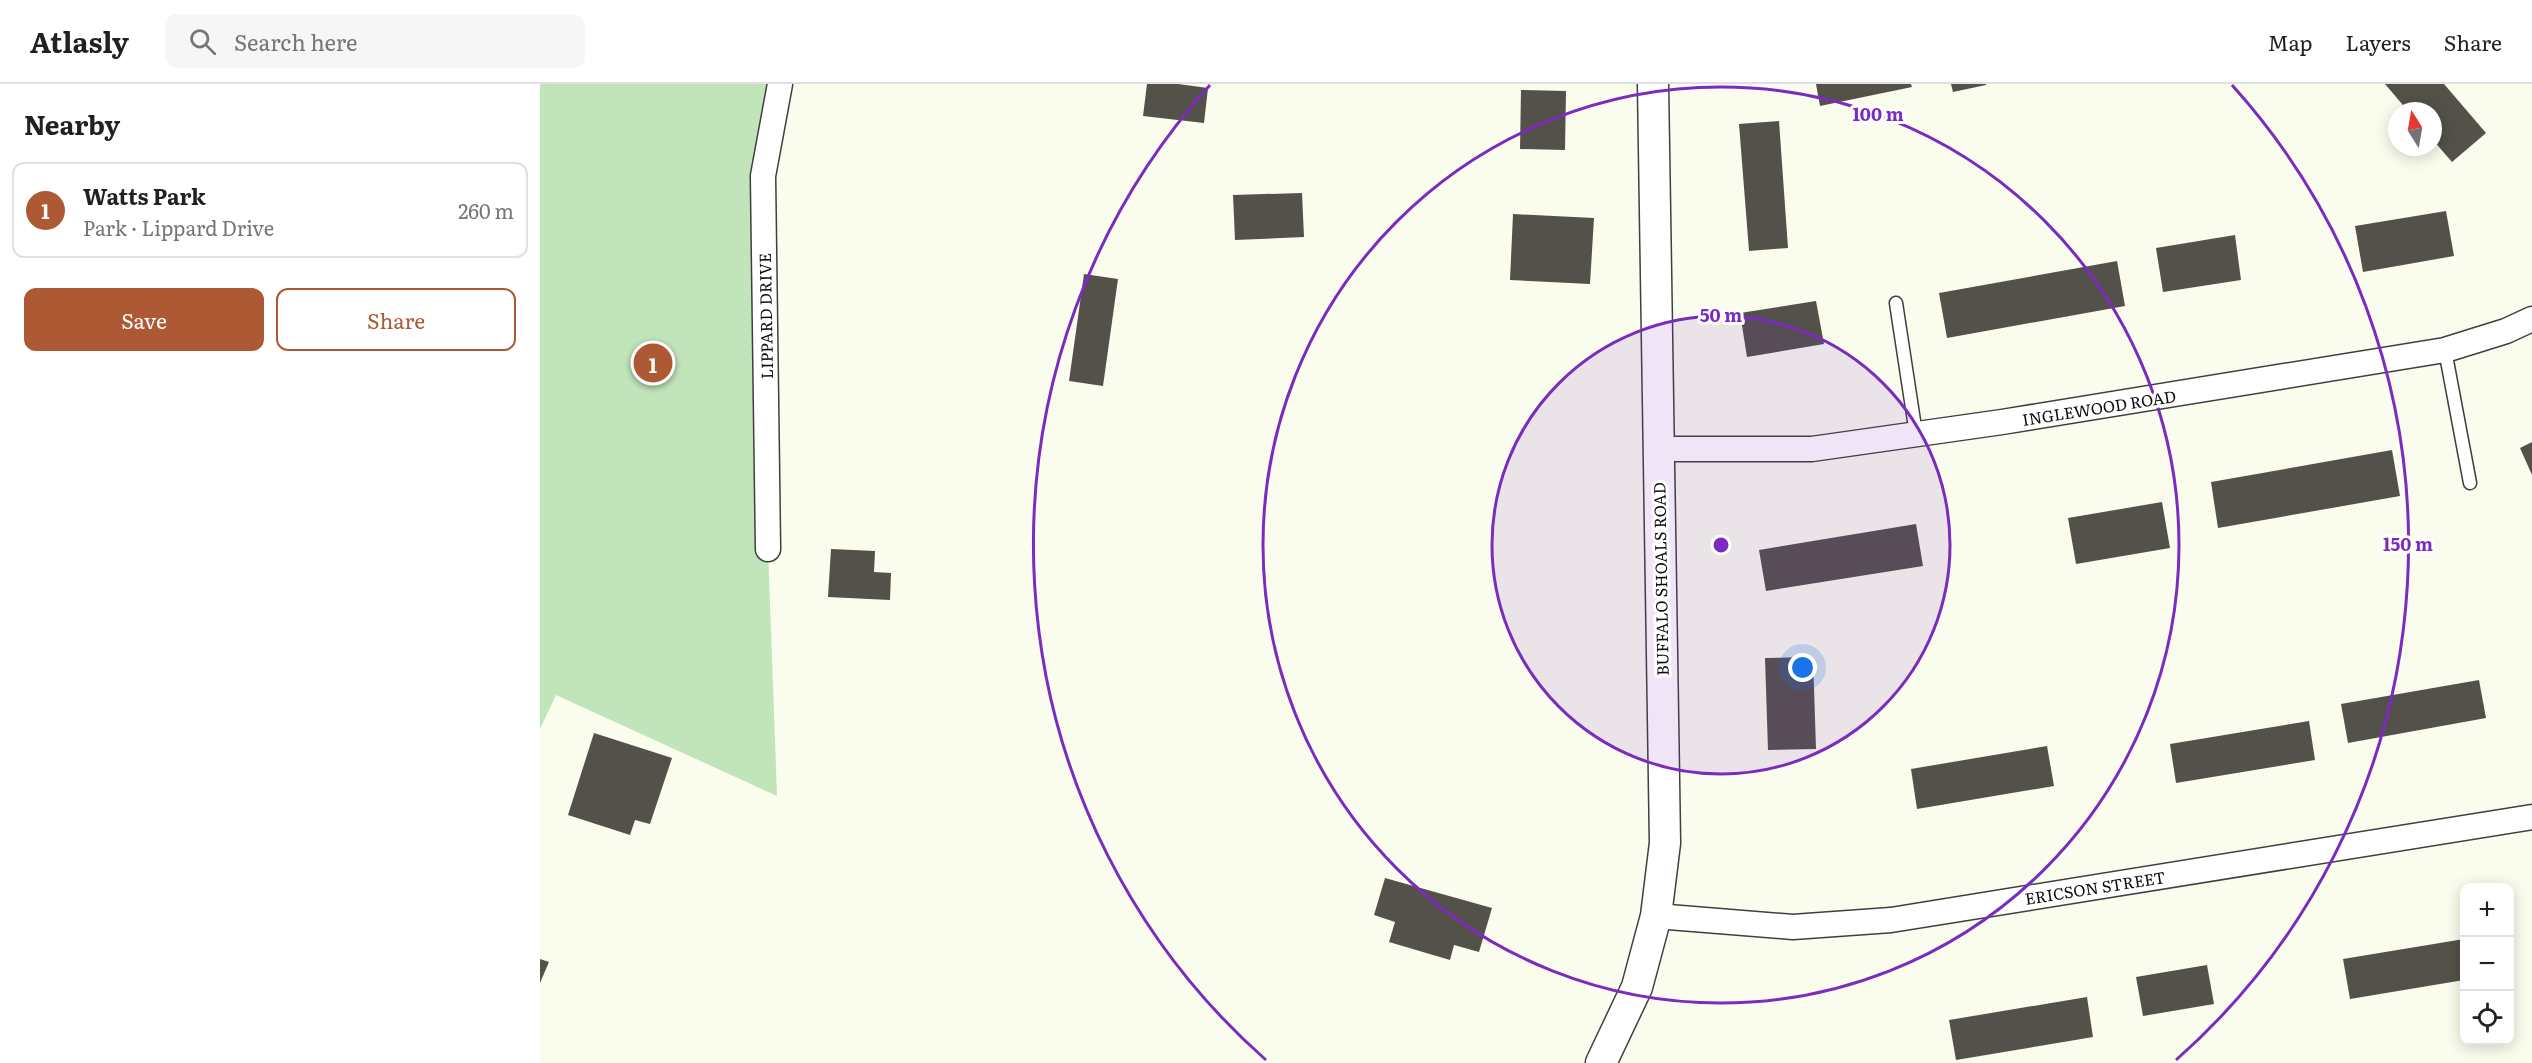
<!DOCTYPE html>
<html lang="en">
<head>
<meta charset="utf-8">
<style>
	:root { --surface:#fff; --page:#f6f6f6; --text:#202124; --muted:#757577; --line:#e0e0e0; --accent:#ad5933 }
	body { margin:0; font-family:Literata,serif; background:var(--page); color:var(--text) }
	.controls { position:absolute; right:18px; bottom:18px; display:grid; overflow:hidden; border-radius:12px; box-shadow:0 3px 15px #0003 }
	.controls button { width:54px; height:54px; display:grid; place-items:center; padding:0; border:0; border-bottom:2px solid var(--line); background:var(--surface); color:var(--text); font:30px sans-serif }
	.compass { position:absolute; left:1848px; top:18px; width:54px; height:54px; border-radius:50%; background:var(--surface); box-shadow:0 3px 15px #0003; rotate:349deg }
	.you { position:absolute; left:1263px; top:584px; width:21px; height:21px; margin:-15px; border:4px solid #fff; border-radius:50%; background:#1a73e8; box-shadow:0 0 0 9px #1a73e833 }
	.badge { display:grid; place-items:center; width:39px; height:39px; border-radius:50%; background:var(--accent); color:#fff; font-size:20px; font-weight:700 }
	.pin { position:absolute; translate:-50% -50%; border:3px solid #fff; box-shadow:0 2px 6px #0006 }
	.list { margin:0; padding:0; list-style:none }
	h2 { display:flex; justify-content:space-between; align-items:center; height:78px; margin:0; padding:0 24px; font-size:26px }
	h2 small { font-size:20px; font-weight:400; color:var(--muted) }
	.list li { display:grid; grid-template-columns:39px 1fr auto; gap:18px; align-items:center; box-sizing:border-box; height:96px; margin:0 12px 12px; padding:0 12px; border:2px solid var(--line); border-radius:12px }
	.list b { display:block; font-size:22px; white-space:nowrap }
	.list p { margin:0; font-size:20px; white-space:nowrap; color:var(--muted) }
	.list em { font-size:20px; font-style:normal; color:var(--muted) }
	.actions { display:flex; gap:12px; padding:18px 24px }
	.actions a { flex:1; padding:14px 0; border:2px solid var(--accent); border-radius:12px; text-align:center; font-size:21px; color:var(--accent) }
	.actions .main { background:var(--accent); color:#fff }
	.icon { flex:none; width:33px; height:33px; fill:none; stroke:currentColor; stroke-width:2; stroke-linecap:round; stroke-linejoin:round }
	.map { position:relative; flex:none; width:1992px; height:979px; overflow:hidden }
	header { display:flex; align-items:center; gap:36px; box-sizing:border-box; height:84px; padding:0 30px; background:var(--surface); border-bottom:2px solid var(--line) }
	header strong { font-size:28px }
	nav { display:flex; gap:33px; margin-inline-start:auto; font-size:21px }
	.search { width:420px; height:54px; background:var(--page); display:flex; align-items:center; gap:15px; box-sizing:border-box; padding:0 21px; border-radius:12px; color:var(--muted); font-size:22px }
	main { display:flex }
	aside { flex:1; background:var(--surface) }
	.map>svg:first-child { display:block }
</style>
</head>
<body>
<header>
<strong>Atlasly</strong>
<div class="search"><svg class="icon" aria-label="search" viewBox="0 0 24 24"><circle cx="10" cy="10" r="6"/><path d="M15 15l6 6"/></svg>Search here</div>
<nav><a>Map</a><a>Layers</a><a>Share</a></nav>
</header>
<main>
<aside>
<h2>Nearby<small></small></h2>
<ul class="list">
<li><span class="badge">1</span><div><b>Watts Park</b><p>Park · Lippard Drive</p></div><em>260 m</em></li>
</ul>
<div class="actions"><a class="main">Save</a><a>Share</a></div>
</aside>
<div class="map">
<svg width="1992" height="979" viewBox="0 0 1992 979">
	<rect width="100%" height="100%" fill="#fafded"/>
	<path fill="#c1e4ba" d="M0 0H240L235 22 228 465 237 712 16 611 0 645Z"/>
	<path fill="#535149" d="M607 0H638L668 4 664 39 603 32Z
		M1276 0H1371L1372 3 1280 22Z
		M1411 0H1446V1L1413 8Z
		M1845 0H1904L1946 49 1912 78 1893 56V27H1868Z
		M981 6 1026 7 1025 66 980 65Z
		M1239 37 1248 164 1209 167 1199 40Z
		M762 109 764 153 695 156 693 111Z
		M1906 127 1914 172 1823 188 1815 142Z
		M973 130 1054 134 1050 200 970 196Z
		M1695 151 1701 196 1623 208 1616 164Z
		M1577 177 1585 222 1407 254 1399 209Z
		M544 190 578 195 563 302 529 297Z
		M1276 217 1284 260 1207 273 1200 229Z
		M1992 358V391L1980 364Z
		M1852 366 1860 412 1678 444 1671 398Z
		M1622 418 1630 464 1536 480 1528 434Z
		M1376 440 1383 482 1226 507 1219 466Z
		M291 465 335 467 334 488 351 489 350 516 288 513Z
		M1273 573 1276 665 1228 666 1225 574Z
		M1939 596 1946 634 1808 659 1801 620Z
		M1769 637 1775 676 1636 699 1630 660Z
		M54 649 132 674 110 740 95 736 90 751 28 731Z
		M1507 662 1514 702 1377 725 1371 685Z
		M845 794 952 824 939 868 914 861 910 876 849 858 855 838 834 831Z
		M1924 855V896L1810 915 1803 875Z
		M0 875 9 878 0 899Z
		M1667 881 1674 920 1603 932 1596 893Z
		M1547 913 1553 953 1416 976 1409 936Z"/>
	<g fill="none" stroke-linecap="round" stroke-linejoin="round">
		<g stroke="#3f3f3f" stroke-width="15">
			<path id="service" d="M1356 219 1376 350
				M1905 266 1930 399"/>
		</g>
		<g stroke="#3f3f3f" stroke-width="27">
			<path id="minor" d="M1118 365H1272L1462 338 1905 266 1966 247 1992 235
				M228 465 223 92 240 0
				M1116 832 1253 843 1351 836 1992 733"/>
		</g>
		<g stroke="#3f3f3f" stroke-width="33">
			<path id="tertiary" d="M1061 979 1097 903 1116 832 1125 759 1113 0"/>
		</g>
		<use href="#service" stroke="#fff" stroke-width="12"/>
		<use href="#minor" stroke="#fff" stroke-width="24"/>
		<use href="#tertiary" stroke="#fff" stroke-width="30"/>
	</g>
	<circle cx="1181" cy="461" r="229" fill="#7b2cbf" fill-opacity=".12"/>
	<g fill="none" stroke="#7b2cbf" stroke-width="3">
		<circle cx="1181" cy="461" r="229"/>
		<circle cx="1181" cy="461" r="458"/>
		<path d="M726 976A687 687 0 0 1 670 1M1692 1A687 687 0 0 1 1636 976"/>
	</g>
	<g text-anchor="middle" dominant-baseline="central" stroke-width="6" stroke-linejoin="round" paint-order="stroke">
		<g font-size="16" fill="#0c0c0c" stroke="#fff">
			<text transform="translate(225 232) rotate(-91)">LIPPARD DRIVE</text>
			<text transform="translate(1559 323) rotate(-9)">INGLEWOOD ROAD</text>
			<text transform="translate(1120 495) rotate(-91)">BUFFALO SHOALS ROAD</text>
			<text transform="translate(1555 803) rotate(-9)">ERICSON STREET</text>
		</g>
	</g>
	<circle cx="1181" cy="461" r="9" fill="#7b2cbf" stroke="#fff" stroke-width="3"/>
	<g font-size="18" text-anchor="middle" font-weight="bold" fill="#7b2cbf" stroke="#fff" stroke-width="6" stroke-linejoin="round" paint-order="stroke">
		<text x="1338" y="37">100 m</text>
		<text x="1181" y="238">50 m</text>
		<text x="1868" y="467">150 m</text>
	</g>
</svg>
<div class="controls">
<button>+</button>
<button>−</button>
<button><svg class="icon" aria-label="locate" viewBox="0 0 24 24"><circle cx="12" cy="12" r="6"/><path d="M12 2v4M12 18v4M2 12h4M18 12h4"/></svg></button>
</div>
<svg class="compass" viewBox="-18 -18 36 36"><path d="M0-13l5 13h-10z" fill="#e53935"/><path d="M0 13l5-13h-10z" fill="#757577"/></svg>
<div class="you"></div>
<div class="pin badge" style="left:113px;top:279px">1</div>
</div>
</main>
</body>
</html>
